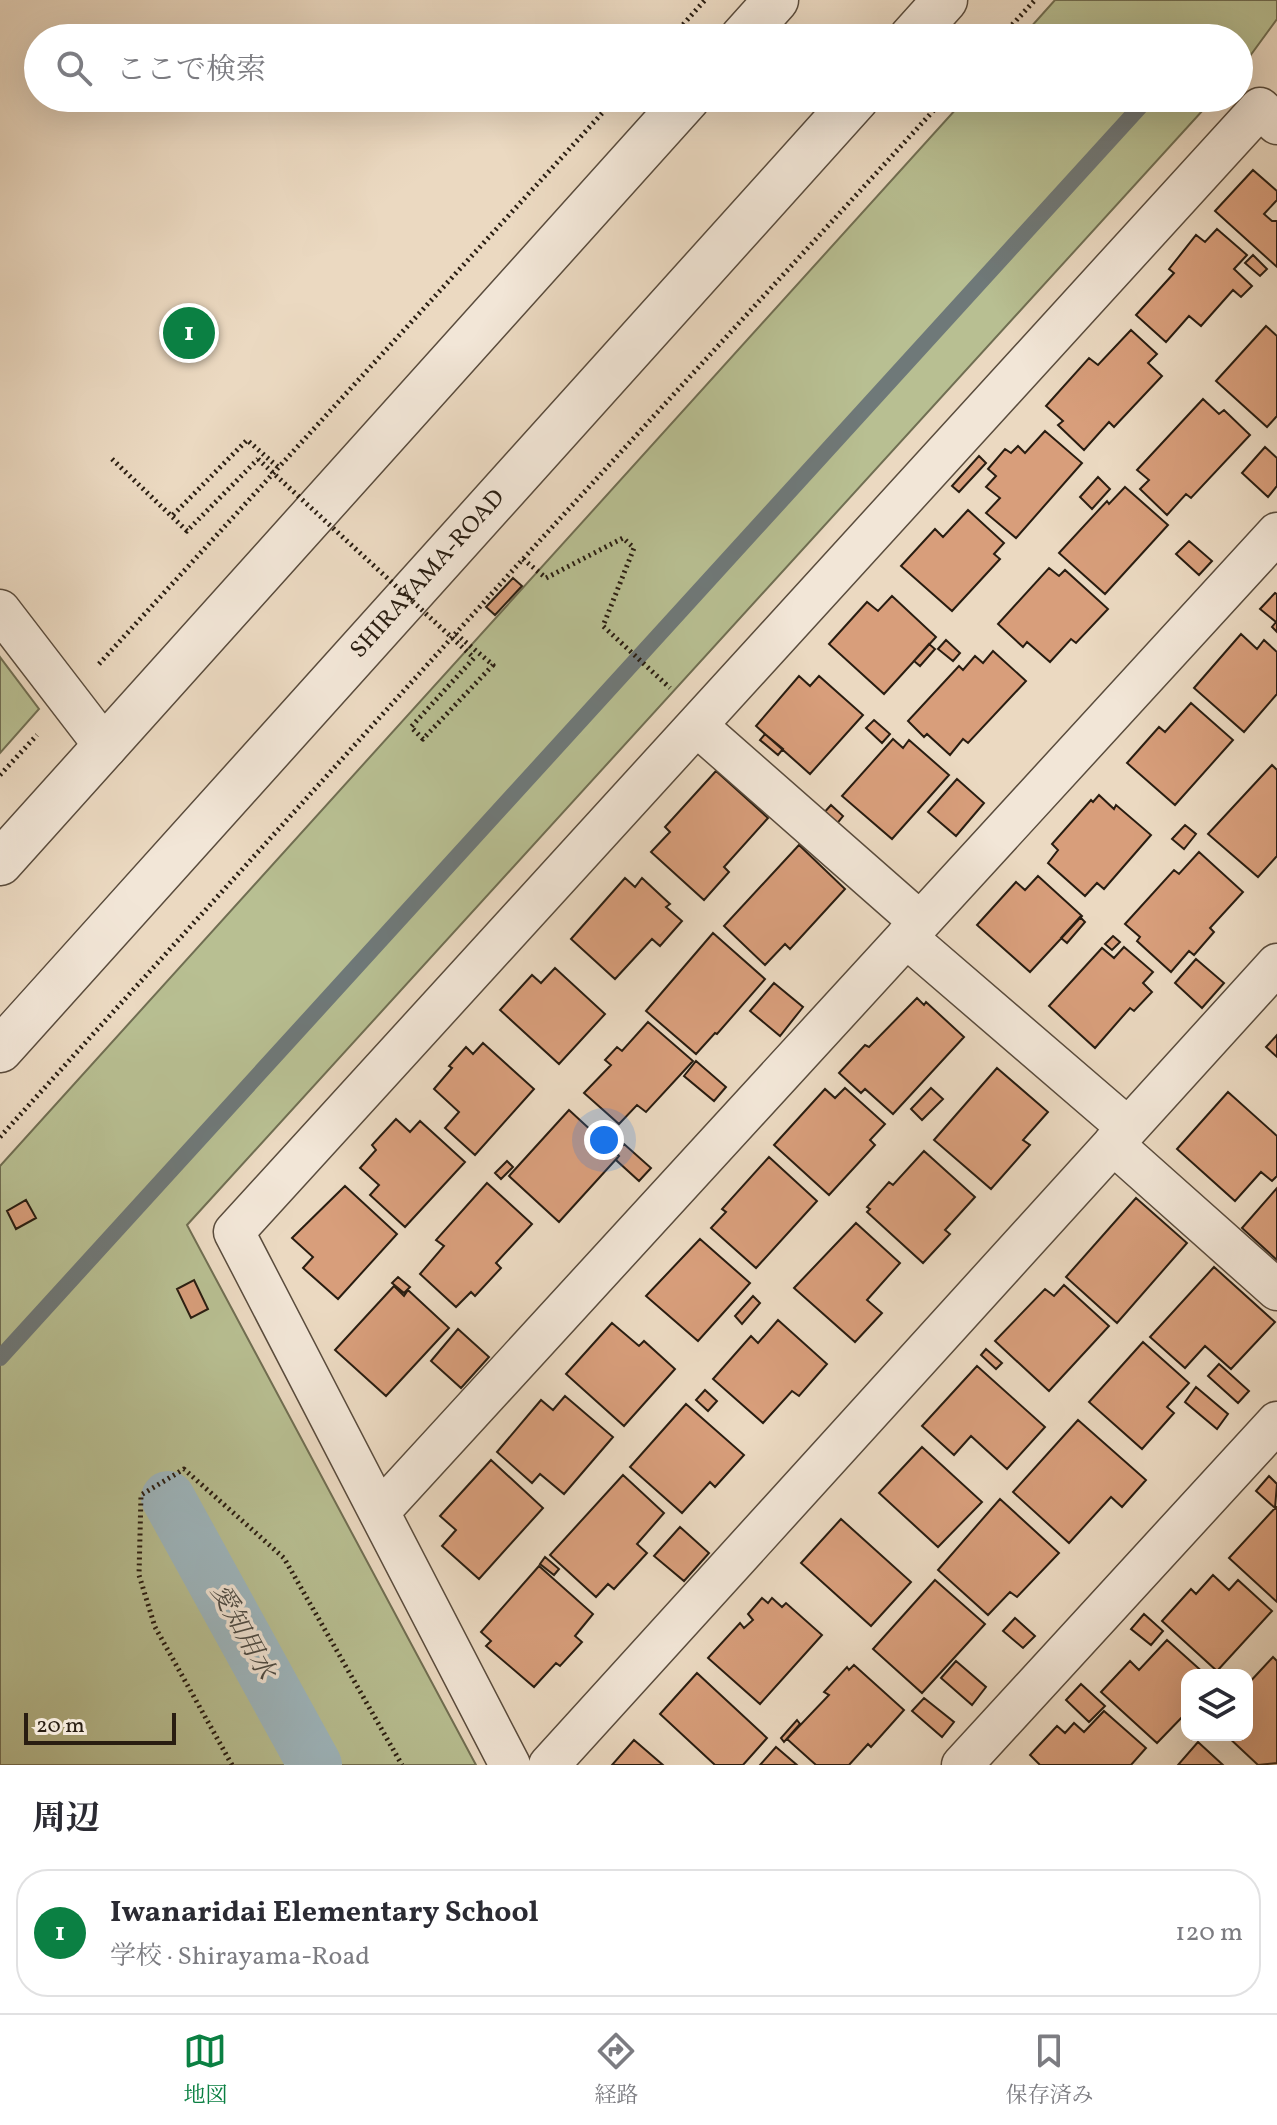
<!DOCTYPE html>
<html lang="ja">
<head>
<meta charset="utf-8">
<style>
	:root { --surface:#fff; --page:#f2f2f3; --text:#2b2b33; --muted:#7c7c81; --line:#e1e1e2; --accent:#0b8043 }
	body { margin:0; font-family:Vollkorn,"Noto Serif JP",serif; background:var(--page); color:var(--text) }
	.controls { position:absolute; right:24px; bottom:24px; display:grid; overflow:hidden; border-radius:16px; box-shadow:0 8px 32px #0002 }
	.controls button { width:72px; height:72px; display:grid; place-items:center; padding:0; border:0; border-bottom:2px solid var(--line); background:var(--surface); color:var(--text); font:40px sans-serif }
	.scale { position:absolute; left:24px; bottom:20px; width:152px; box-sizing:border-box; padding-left:8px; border:4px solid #291d11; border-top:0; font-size:22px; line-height:28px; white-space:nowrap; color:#291d11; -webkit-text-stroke:6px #f2e6d7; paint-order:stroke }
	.you { position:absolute; left:604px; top:1140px; width:28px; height:28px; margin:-20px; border:6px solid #fff; border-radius:50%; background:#1a73e8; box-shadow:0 0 0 12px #1a73e833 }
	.badge { display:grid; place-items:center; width:52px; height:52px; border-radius:50%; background:var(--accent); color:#fff; font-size:26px; font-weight:700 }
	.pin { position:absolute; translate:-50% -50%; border:4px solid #fff; box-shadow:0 2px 8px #0006 }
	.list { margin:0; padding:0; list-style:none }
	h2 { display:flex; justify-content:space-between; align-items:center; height:104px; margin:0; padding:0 32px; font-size:34px }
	h2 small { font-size:26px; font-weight:400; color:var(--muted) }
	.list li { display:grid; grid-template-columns:52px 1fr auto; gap:24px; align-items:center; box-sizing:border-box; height:128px; margin:0 16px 16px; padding:0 16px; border:2px solid var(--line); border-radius:32px }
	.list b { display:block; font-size:30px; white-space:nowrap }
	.list p { margin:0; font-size:26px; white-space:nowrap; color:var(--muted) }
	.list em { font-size:26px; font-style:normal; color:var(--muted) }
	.icon { flex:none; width:44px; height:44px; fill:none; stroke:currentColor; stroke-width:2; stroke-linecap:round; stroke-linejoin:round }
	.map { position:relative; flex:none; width:1277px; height:1765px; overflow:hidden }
	.search { position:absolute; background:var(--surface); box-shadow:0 8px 32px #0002; left:24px; right:24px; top:24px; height:88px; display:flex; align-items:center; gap:20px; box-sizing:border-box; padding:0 28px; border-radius:44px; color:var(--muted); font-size:30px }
	.sheet { height:248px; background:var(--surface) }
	nav { display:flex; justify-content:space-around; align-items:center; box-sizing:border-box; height:112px; border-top:2px solid var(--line); background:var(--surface); font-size:22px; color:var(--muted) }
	nav a { display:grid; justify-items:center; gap:4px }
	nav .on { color:var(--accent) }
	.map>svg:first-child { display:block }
</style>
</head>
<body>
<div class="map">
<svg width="1277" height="1765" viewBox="0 0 1277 1765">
	<rect width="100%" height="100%" fill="#ebd9c1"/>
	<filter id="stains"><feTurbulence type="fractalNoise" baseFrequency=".0025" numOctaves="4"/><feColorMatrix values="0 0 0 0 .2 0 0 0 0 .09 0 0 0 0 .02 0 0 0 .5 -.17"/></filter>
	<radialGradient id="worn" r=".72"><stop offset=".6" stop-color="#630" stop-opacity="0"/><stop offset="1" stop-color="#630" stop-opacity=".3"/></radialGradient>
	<path fill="#b8bf92" stroke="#706e52" stroke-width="2" d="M1055 0H1277V19L1239 71V38H1021Z
		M966 98H1214L187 1225 476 1765H0V1166Z
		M0 657 39 709 0 753Z"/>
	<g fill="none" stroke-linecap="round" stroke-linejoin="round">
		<path stroke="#6f7979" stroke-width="16" d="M0 1358 1148 98"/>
		<path stroke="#9eb7bf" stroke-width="54" d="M168 1498 315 1765"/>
	</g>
	<path fill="#d89e7b" stroke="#291d11" stroke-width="2" d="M1253 170 1277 191V200L1264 214 1272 221H1277V267L1215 211Z
		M1217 229 1247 255 1234 269 1252 286 1241 297 1233 290 1201 326 1189 316 1166 342 1136 315 1174 273 1169 269 1196 235 1205 242Z
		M1253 255 1267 269 1260 276 1245 263Z
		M1266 326 1277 336V416L1267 427 1216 381Z
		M1131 330 1157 354 1148 363 1162 376 1114 427 1109 422 1084 450 1058 425 1063 421 1046 406 1089 358 1098 365Z
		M1203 399 1219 414 1224 410 1250 435 1191 498 1186 494 1167 515 1140 489 1149 480 1137 470Z
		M1045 431 1082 463 1016 538 986 513 1000 498 986 487 996 476 988 469 1005 449 1011 453 1018 446 1025 453Z
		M1265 447 1277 458V486L1268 497 1242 473Z
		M979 456 986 463 959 492 952 486Z
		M1098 477 1110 489 1092 509 1080 497Z
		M1125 487 1168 525 1105 594 1059 553 1107 501 1109 504Z
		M968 510 1004 543 994 554 1000 559 952 611 901 566 935 529 943 537Z
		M1189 541 1212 561 1199 575 1176 554Z
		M1049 568 1059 576 1065 570 1108 609 1076 643 1071 639 1050 662 1027 642 1023 647 998 624Z
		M513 578 522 586 495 615 486 607Z
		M1275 593 1277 594V632L1272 627 1276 622 1260 609Z
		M892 596 936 637 884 694 829 644 867 602 878 611Z
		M1241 634 1257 649 1264 640 1277 652V694L1244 732 1194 688Z
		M946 640 960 653 953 661 938 649Z
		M929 644 935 649 920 666 914 661Z
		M993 651 1026 681 968 743 963 739 950 755 927 734 924 737 908 721 959 666 963 670 975 656 983 663Z
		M799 676 810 686 819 676 863 715 810 774 756 726Z
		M1191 703 1233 740 1175 805 1127 763 1159 727 1165 732Z
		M874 720 890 734 882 743 866 728Z
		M765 734 783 749 778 755 760 740Z
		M893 739 903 748 909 740 949 775 892 839 842 796Z
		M1272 765 1277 770V856L1258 877 1208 834Z
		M716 771 768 818 724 867 729 872 704 900 651 852 670 832 665 827Z
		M957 779 984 803 956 836 928 812Z
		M1099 795 1114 809 1116 805 1151 835 1104 889 1097 883 1085 896 1048 863 1058 850 1052 844 1091 800 1093 802Z
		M831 805 843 816 835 826 822 815Z
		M1185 825 1196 834 1184 849 1172 839Z
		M799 845 845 889 790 949 785 944 765 965 724 926Z
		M1199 852 1243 892 1210 928 1214 932 1194 955 1189 951 1171 972 1137 941 1140 937 1125 924 1174 870 1179 874Z
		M1038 876 1082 916 1030 972 977 925 1016 882 1025 890Z
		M625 878 635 887 642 878 670 904 666 907 682 921 660 946 652 939 615 979 571 939Z
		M1080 917 1085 922 1067 943 1061 938Z
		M713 933 765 979 717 1034 715 1033 696 1054 646 1011Z
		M1113 936 1120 942 1112 950 1105 944Z
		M1124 947 1153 972 1143 983 1152 992 1134 1011 1130 1008 1095 1048 1049 1006 1102 948 1114 958Z
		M1196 959 1224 983 1202 1008 1175 983Z
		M555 968 605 1014 559 1064 500 1010 532 975 541 983Z
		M774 983 803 1007 780 1036 750 1011Z
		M917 998 924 1005 926 1002 964 1037 893 1114 865 1089 861 1093 839 1073 865 1045 869 1047Z
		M648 1022 693 1061 646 1112 637 1105 619 1124 584 1093 611 1065 605 1060 617 1047 622 1051Z
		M1277 1035V1057L1266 1047Z
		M483 1043 534 1089 475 1155 445 1128 459 1112 434 1089 452 1068 449 1066 466 1047 473 1054Z
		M696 1061 726 1087 714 1101 684 1076Z
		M997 1068 1048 1112 1023 1140 1030 1145 991 1189 934 1140Z
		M845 1088 885 1124 870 1140 875 1145 829 1195 774 1145 825 1089 835 1098Z
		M931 1088 943 1099 922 1120 911 1109Z
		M1228 1092 1277 1136V1176L1272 1181 1261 1172 1235 1201 1177 1149Z
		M569 1110 619 1156 559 1222 509 1176Z
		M396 1119 410 1132 420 1121 465 1162 405 1227 370 1195 379 1185 360 1168 376 1150 372 1145Z
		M624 1144 651 1168 639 1181 616 1160 619 1156 616 1152Z
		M924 1151 975 1197 945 1230 950 1234 923 1263 867 1212 870 1209 867 1207 889 1182 893 1185Z
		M769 1157 817 1201 756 1268 711 1228 726 1212 722 1209Z
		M507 1161 513 1167 501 1179 495 1173Z
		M487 1183 532 1224 496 1263 501 1268 475 1296 471 1292 456 1307 420 1274 444 1246 436 1240Z
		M345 1186 397 1234 338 1299 303 1268 313 1257 292 1238Z
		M1277 1188V1260L1242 1228Z
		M1136 1198 1187 1243 1117 1323 1066 1277Z
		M26 1200 36 1218 16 1229 7 1211Z
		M856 1223 900 1263 867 1300 882 1313 855 1342 794 1288Z
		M700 1239 750 1283 698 1341 646 1296Z
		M1214 1267 1275 1322 1231 1369 1205 1346 1185 1368 1150 1337Z
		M398 1277 410 1287 404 1293 392 1283Z
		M194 1280 208 1309 191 1318 177 1289Z
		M1064 1285 1109 1326 1049 1391 995 1341 1045 1289 1054 1296Z
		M394 1286 404 1296 408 1290 449 1328 386 1396 335 1350Z
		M753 1296 760 1303 742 1324 735 1316Z
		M778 1320 827 1364 799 1396 792 1391 763 1423 713 1379 751 1336 758 1343Z
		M612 1323 639 1346 644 1341 675 1369 624 1426 566 1374Z
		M458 1329 489 1357 461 1388 431 1361Z
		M1143 1342 1189 1383 1167 1407 1174 1413 1142 1449 1089 1402Z
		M986 1349 1002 1363 996 1369 981 1355Z
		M1219 1364 1249 1391 1238 1403 1208 1376Z
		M977 1366 1045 1427 1007 1469 971 1436 954 1455 922 1426Z
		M1196 1387 1228 1414 1217 1429 1185 1402Z
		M705 1390 717 1401 708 1411 696 1400Z
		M565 1396 613 1437 564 1494 540 1474 532 1483 497 1452 541 1400 553 1410Z
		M686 1404 744 1455 715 1487 710 1482 682 1513 630 1467Z
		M1078 1420 1146 1480 1122 1507 1111 1497 1069 1543 1013 1492Z
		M922 1447 982 1502 938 1547 879 1493Z
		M491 1460 543 1508 479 1579 442 1546 456 1530 440 1516Z
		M623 1475 664 1513 637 1544 647 1553 614 1589 608 1584 596 1597 550 1555Z
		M1269 1476 1277 1484 1275 1508 1256 1491Z
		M1000 1499 1059 1553 1017 1597 1010 1592 988 1615 938 1570Z
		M1276 1507H1277V1602L1229 1558Z
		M841 1519 911 1582 871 1626 801 1563Z
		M680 1527 709 1553 684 1581 654 1556Z
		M545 1557 559 1569 554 1575 540 1564Z
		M539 1566 593 1614 575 1636 582 1642 560 1666 556 1663 534 1687 486 1646 491 1641 481 1632Z
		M1213 1575 1229 1590 1238 1580 1272 1611 1217 1671 1162 1621 1191 1589 1196 1594Z
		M935 1580 985 1624 922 1693 873 1649Z
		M762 1598 768 1603 772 1598 782 1607 786 1603 822 1635 760 1704 708 1658 740 1623 744 1628 753 1620 748 1614Z
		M1144 1614 1163 1631 1151 1645 1131 1629Z
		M1015 1618 1035 1636 1023 1648 1003 1631Z
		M1167 1640 1206 1675H1187V1712L1157 1743 1101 1692 1130 1661 1139 1670Z
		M1273 1657 1277 1661V1763L1258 1765 1226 1735H1247V1685Z
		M956 1661 986 1687 972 1705 941 1678Z
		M854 1665 904 1710 871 1747 868 1744 849 1765H816L787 1739 829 1695 824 1692 847 1667 849 1670Z
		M697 1673 767 1738 743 1765H715L660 1714Z
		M1081 1684 1105 1706 1089 1722 1066 1700Z
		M924 1698 954 1722 942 1737 912 1711Z
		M1104 1711 1146 1748 1131 1765H1040L1030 1755 1057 1726 1065 1733 1074 1723 1084 1732Z
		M797 1720 800 1724 784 1742 781 1738Z
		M634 1740 663 1765H612Z
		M1198 1742 1223 1765H1178Z
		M776 1747 797 1765H760Z"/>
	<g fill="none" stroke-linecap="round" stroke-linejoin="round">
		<g stroke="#5a4c3d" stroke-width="43">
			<path id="minor" d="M0 610 106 748
				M697 726 920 922
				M906 937 1128 1128
				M1113 1144 1277 1290
				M379 1512 1277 533
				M510 1765 234 1232 1260 108 1277 124
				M549 1765 1277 964
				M962 1765 1277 1422"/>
		</g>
		<g stroke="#5a4c3d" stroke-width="47">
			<g id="tertiary">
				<path d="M742 38 776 0"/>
				<path d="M911 38 945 0"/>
				<path d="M0 863 688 98"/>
				<path id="s1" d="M0 1050 857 98"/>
			</g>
		</g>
		<path stroke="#291d11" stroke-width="5" stroke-dasharray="2 4" stroke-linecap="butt" d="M671 38 705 0
			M1000 38 1035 0
			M112 459 187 531 258 459
			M173 515 247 440 278 467
			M523 559 546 578 623 538 634 548 603 626 670 688
			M456 634 493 665 423 739 411 727 474 658
			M99 664 616 98
			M0 775 37 735
			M0 1137 523 559 945 98
			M232 1765 155 1627 139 1575 141 1495 184 1469 284 1558 402 1765"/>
		<use href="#minor" stroke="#f2e6d7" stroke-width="40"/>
		<use href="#tertiary" stroke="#f2e6d7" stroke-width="44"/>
		<path stroke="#291d11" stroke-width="5" stroke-dasharray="2 4" stroke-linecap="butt" d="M258 459 474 658"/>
	</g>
	<g text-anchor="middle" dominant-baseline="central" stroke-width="7" stroke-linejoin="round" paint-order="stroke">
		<g font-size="24" fill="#291d11" stroke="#f2e6d7">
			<text stroke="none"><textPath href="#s1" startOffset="640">SHIRAYAMA-ROAD</textPath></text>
		</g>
		<g font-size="26" font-style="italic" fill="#4c4b45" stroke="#f2e6d7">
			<text transform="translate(242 1632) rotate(61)">愛知用水</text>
		</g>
	</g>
	<rect width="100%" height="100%" filter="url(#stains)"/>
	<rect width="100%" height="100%" fill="url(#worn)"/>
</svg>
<div class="controls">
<button><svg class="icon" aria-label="layers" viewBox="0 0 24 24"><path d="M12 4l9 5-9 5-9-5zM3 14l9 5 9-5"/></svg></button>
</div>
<div class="scale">20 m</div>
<div class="you"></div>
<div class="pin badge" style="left:189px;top:333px">1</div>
<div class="search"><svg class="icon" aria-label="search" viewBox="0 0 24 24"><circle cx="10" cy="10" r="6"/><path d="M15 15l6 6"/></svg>ここで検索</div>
</div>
<section class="sheet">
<h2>周辺<small></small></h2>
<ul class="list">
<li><span class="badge">1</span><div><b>Iwanaridai Elementary School</b><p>学校 · Shirayama-Road</p></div><em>120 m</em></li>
</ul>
</section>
<nav>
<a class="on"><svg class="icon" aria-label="map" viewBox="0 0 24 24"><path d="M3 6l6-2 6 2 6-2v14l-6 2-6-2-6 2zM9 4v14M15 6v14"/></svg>地図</a>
<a><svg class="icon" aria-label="directions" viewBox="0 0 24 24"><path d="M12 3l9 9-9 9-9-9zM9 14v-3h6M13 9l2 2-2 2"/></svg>経路</a>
<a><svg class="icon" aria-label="saved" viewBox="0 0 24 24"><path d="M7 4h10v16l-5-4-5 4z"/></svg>保存済み</a>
</nav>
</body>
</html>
